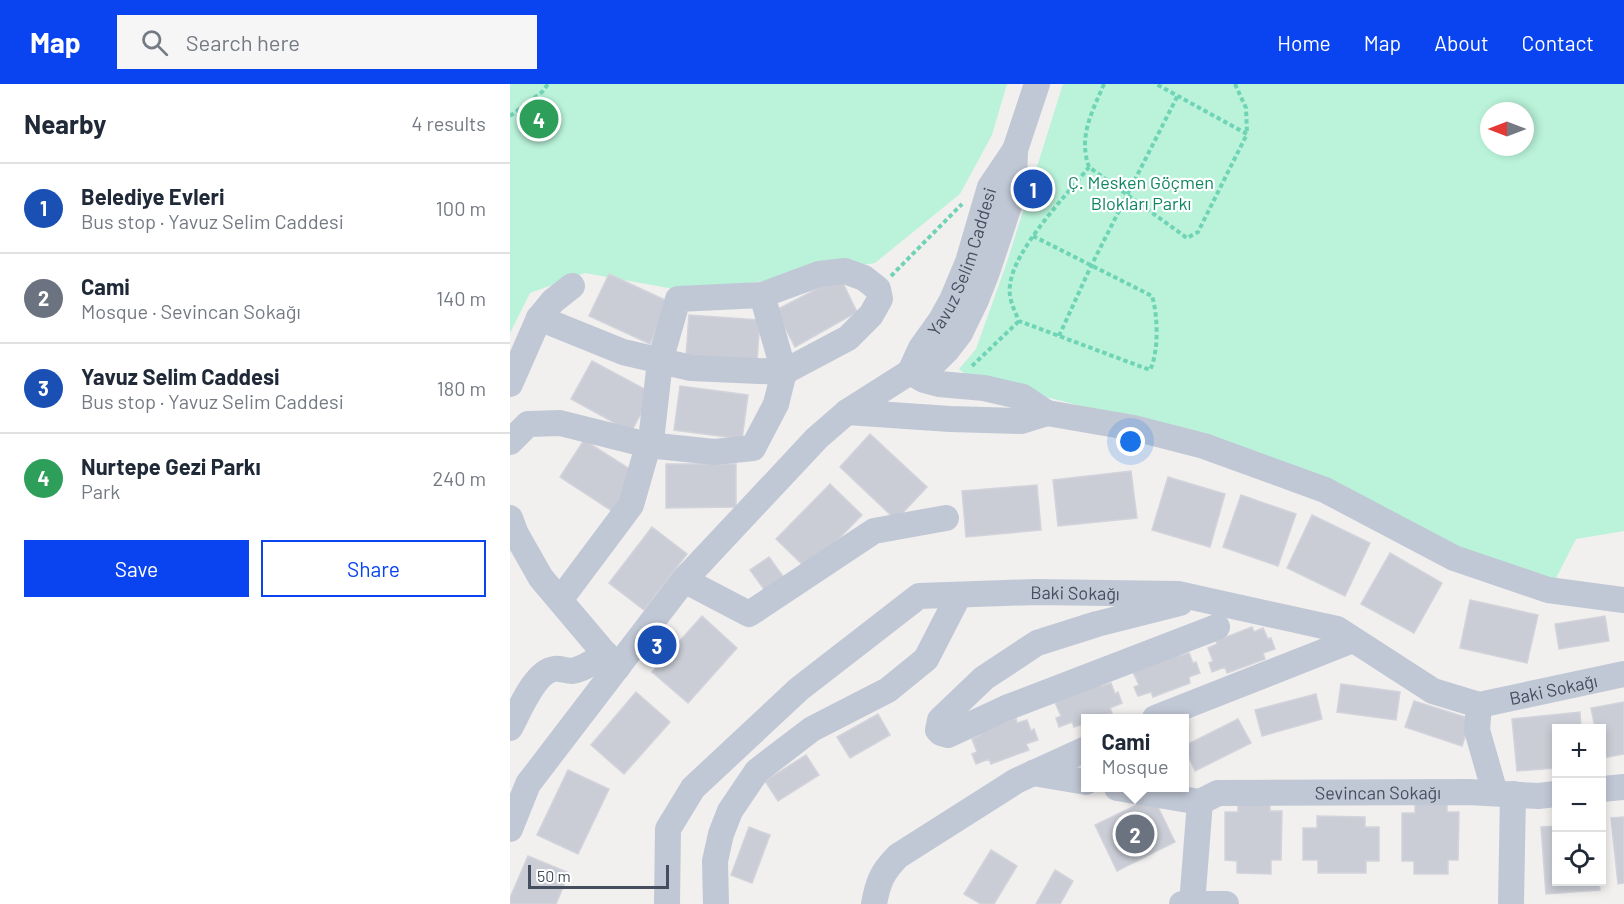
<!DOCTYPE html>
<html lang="en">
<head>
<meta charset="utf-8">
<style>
	:root { --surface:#fff; --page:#f6f6f7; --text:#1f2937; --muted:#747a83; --line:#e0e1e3; --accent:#0a44f1 }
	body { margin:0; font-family:Barlow,sans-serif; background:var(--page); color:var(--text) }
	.controls { position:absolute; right:18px; bottom:18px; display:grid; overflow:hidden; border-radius:0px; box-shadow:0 3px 9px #0003 }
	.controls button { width:54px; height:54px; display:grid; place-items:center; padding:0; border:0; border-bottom:2px solid var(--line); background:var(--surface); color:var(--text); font:30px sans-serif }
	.compass { position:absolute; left:970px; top:18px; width:54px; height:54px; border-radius:50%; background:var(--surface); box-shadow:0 3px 9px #0003; rotate:270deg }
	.scale { position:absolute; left:18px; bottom:15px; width:141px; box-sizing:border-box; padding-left:6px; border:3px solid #454e5e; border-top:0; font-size:16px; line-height:21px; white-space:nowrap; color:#454e5e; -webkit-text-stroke:4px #fff; paint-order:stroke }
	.you { position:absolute; left:621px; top:358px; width:21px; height:21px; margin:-15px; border:4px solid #fff; border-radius:50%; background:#1a73e8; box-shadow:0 0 0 9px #1a73e833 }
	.badge { display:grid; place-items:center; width:39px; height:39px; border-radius:50%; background:var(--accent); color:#fff; font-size:20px; font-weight:700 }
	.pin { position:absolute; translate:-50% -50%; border:3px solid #fff; box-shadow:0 2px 6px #0006 }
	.popup { position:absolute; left:571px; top:630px; width:108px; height:78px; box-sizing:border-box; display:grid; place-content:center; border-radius:0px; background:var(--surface); filter:drop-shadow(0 2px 4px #0005); font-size:20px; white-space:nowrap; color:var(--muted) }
	.popup b { font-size:22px; color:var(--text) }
	.popup::after { content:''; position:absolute; left:50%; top:100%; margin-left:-12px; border:12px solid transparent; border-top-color:var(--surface) }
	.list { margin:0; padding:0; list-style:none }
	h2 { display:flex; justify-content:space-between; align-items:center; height:78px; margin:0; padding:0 24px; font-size:26px }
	h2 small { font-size:20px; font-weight:400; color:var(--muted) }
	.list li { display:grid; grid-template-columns:39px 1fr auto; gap:18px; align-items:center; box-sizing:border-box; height:90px; padding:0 24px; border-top:2px solid var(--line) }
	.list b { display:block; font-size:22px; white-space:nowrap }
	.list p { margin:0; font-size:20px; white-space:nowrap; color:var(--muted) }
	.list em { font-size:20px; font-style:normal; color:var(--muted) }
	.actions { display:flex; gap:12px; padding:18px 24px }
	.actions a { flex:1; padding:14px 0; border:2px solid var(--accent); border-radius:0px; text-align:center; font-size:21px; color:var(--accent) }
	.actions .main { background:var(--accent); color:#fff }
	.icon { flex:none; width:33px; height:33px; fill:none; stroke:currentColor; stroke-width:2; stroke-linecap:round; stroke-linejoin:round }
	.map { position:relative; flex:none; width:1114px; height:820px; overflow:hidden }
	header { display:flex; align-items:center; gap:36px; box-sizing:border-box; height:84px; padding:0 30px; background:var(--accent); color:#fff }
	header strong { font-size:28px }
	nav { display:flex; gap:33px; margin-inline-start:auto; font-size:21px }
	.search { width:420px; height:54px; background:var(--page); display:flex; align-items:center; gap:15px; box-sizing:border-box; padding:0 21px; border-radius:0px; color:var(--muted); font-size:22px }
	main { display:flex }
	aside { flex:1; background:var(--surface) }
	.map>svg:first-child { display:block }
</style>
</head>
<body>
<header>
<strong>Map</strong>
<div class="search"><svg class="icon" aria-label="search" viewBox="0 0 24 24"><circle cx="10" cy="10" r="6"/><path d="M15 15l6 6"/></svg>Search here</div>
<nav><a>Home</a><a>Map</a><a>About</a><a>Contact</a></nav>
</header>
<main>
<aside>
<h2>Nearby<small>4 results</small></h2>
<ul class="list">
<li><span class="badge" style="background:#1a4fb4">1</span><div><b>Belediye Evleri</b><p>Bus stop · Yavuz Selim Caddesi</p></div><em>100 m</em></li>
<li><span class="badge" style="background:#6b7280">2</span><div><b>Cami</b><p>Mosque · Sevincan Sokağı</p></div><em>140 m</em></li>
<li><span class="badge" style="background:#1a4fb4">3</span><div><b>Yavuz Selim Caddesi</b><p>Bus stop · Yavuz Selim Caddesi</p></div><em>180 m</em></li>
<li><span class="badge" style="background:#2e9e5b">4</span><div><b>Nurtepe Gezi Parkı</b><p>Park</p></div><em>240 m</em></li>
</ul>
<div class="actions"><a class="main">Save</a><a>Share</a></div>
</aside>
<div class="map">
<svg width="1114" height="820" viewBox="0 0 1114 820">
	<rect width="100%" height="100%" fill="#f2efef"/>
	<path fill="#baf3da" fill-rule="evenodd" d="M0 0H497L482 51 450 110 365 179 261 196 175 207 75 189 20 209 0 249Z
		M553 0H1114V447L1066 455 1043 500 929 475 813 393 579 324 459 293 449 285 466 265 497 178ZM979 27H1015V63H979Z"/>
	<path fill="#cacdd5" stroke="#d2d3db" stroke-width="1.5" d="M99 190 157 217 140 260 79 232Z
		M330 193 347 228 285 263 266 226Z
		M179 231 250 236 247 277 176 272Z
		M82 277 142 309 121 348 61 315Z
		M170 302 238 311 232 355 164 346Z
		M360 350 417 403 386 436 330 383Z
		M74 356 126 389 102 427 50 393Z
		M156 380H226V423L156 424Z
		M621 387 627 434 548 442 543 396Z
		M658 393 715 410 700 463 642 446Z
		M320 400 352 431 298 486 266 455Z
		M527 401 531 446 456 453 452 407Z
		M731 411 786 430 768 482 713 463Z
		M802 431 860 459 835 512 777 484Z
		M142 443 177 470 134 526 99 499Z
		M880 469 932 499 904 549 851 520Z
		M259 473 275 495 256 508 240 486Z
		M960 516 1028 531 1017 579 950 564Z
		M192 532 227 564 178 619 142 588Z
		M1095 532 1099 557 1049 565 1045 540Z
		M742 543 744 548 753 544 758 555 761 554 765 565 753 569 755 575 717 589 715 583 702 588 699 579 703 577 698 564 707 560 706 557Z
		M667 567 669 572 679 569 683 579 686 578 690 589 679 593 680 599 643 613 641 608 628 612 624 603 629 601 623 588Z
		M589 597 591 602 601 599 605 610 608 608 612 619 600 624 602 629 588 634H576V639L564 643 562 638 549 643 546 634 551 632 545 618Z
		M831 600 890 608 886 636 827 628Z
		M126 608 160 638 114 690 81 661Z
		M806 610 812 635 752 652 745 626Z
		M904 617 961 635 952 662 895 643Z
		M1114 618V670L1092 674V644H1085L1081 624Z
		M1070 628 1071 644H1046V684L1007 687 1002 635Z
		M368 630 380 651 340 674 327 653Z
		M506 634 507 639 517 636 521 647 524 645 528 656 516 660 519 666 481 680 479 675 466 680 462 670 467 668 462 655 470 651 469 648Z
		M728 635 741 659 685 687 674 662Z
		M296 671 309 691 268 717 255 697Z
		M58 686 99 705 68 770 27 751Z
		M643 713 665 758 607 787 585 741Z
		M728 713H760V727H772L771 776H761V790L727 789V777L715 776V728H728Z
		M905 713 937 714V728H949L948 776H938V790H904V777H892V729H905Z
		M807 732 855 733V743H869V777H856V789H808V776H793V744H807Z
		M1114 733V799L1108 800 1101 734Z
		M1046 742V798H1089L1090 806 1036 810 1031 743Z
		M239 743 260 751 242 799 221 791Z
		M481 766 507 782 484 820H471L454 810Z
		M18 772 59 789 46 820H0V814Z
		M545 786 563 797 550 820H526Z"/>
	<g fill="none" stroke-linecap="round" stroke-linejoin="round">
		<path stroke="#6fd4b5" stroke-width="4" stroke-dasharray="4.5 3" stroke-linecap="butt" d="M594 0C582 28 568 53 579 83L677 154 688 148 737 50 646 0
			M725 0 736 24 737 50
			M0 32 32 8 38 0
			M523 152 642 212C648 231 649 268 640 286L509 237C504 225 498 214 500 201 504 165 556 112 579 83
			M381 192 452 120
			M549 252 581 182 668 11
			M462 282 509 237"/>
		<g stroke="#c1c8d5" stroke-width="26">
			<path d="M29 234 113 268 181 284 274 288 338 254 361 231 370 215 368 205 354 194 335 187 309 190 252 211 168 215 150 277 142 348 121 421 50 516"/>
			<path id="s1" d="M400 288 411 264 431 236 442 216 458 178 480 103 505 66 527 0"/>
			<path d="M0 300 29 234 43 217 62 202"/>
			<path d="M337 328 440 335 511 337 537 329 513 313 474 304 429 300 414 296 400 288"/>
			<path d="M537 329 624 344 694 362 815 406 944 474 1038 506 1114 516"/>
			<path d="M0 358 18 340 50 339 138 361 204 368 243 364 266 320 274 288 252 211"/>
			<path d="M0 434 6 450 31 494 107 584"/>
			<path d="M174 496 239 530 364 447 436 434"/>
			<path d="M670 519 587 540 527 559 474 594 430 636 428 646 431 649 438 651 496 624 707 543"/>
			<path d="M969 621 967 646 985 709"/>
			<path d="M645 634 843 556"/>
			<path d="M0 644C9 628 24 588 44 585 50 584 56 587 62 587 74 585 86 576 96 570"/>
			<path d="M523 689 576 698"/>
			<path d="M607 704 690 718"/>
			<path d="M1092 705 1114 703"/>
			<path id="s2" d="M690 718 708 709 958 708 1028 712 1046 710"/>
			<path d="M0 745 18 700 174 496 307 354 337 328 400 288 425 278 437 266 450 249 466 216 477 188 504 107 505 66"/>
			<path id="s3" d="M157 820 158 745 183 704 289 605 409 512 525 508 668 510 827 545 923 607 969 621 1114 590"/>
			<path d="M206 820 205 777 211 750 220 727 247 687 302 645 378 606 416 575 449 511"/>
			<path d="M364 820C368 798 372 788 388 772L506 697 576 665"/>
			<path d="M672 820H716"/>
			<path d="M682 820 690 718"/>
			<path d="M1001 820 1003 710"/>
		</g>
	</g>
	<g text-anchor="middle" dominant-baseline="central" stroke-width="4.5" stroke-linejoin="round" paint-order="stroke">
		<g font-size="18" fill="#0f8661" stroke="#fff">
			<text x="631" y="98">Ç. Mesken Göçmen<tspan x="631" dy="21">Blokları Parkı</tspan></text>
		</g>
		<g font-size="18" fill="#454e5e" stroke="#fff">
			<text stroke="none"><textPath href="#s1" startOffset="123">Yavuz Selim Caddesi</textPath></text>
			<text stroke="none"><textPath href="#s3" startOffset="576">Baki Sokağı</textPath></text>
			<text stroke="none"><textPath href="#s3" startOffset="1080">Baki Sokağı</textPath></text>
			<text stroke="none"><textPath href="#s2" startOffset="180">Sevincan Sokağı</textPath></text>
		</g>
	</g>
</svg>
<div class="controls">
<button>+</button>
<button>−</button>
<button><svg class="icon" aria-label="locate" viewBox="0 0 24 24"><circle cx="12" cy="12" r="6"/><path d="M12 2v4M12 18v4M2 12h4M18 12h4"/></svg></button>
</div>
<svg class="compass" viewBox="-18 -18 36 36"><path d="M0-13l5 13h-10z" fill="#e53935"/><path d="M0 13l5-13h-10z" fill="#747a83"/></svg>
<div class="scale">50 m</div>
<div class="you"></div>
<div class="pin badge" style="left:523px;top:105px;background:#1a4fb4">1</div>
<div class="pin badge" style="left:625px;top:750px;background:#6b7280">2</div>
<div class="popup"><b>Cami</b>Mosque</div>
<div class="pin badge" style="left:147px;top:561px;background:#1a4fb4">3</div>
<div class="pin badge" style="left:29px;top:35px;background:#2e9e5b">4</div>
</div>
</main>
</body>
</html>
